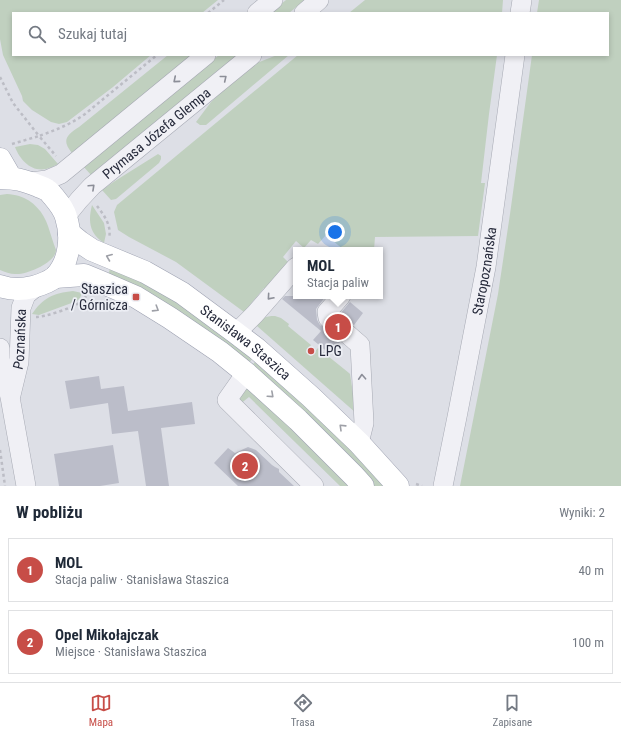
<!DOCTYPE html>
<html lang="pl">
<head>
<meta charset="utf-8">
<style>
	:root { --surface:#fff; --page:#f2f2f3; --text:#1f2937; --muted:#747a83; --line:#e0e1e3; --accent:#c74d47 }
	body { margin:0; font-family:"Roboto Condensed",sans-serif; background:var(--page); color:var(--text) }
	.you { position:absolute; left:335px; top:232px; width:14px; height:14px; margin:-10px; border:3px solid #fff; border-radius:50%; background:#1a73e8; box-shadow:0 0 0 6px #1a73e833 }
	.badge { display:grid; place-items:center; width:26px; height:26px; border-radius:50%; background:var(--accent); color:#fff; font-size:13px; font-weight:700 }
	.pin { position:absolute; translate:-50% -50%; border:2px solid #fff; box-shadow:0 1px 4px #0006 }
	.popup { position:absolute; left:293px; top:247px; width:90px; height:52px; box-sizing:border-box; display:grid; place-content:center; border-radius:0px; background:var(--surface); filter:drop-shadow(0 1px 3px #0005); font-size:13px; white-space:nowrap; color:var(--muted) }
	.popup b { font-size:15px; color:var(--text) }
	.popup::after { content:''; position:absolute; left:50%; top:100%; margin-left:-8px; border:8px solid transparent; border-top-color:var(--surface) }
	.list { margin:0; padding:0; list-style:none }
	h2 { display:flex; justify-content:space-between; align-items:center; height:52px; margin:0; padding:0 16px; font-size:17px }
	h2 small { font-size:13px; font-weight:400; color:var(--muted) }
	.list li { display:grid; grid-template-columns:26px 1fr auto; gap:12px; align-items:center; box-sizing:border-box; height:64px; margin:0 8px 8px; padding:0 8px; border:1px solid var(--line); border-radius:0px }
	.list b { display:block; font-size:15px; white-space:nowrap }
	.list p { margin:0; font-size:13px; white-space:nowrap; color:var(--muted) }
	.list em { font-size:13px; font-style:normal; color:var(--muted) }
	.icon { flex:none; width:22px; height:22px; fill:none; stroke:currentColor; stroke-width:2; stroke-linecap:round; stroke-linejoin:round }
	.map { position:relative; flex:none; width:621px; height:486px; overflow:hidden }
	.search { position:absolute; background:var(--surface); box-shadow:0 2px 6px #0003; left:12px; right:12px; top:12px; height:44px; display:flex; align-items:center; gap:10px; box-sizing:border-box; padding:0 14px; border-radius:0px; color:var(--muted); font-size:15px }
	.sheet { height:196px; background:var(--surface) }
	nav { display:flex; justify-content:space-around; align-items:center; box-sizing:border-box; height:56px; border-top:1px solid var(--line); background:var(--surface); font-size:11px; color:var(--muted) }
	nav a { display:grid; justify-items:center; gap:2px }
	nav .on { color:var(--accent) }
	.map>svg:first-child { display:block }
</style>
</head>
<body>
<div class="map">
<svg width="621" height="486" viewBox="0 0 621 486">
	<rect width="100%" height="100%" fill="#dddfe6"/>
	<path fill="#c0d0bf" d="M0 0H218L202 13H13V55H151L113 87 67 122 59 124 51 122 32 110 23 101 22 96 3 55 0 39Z
		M286 0H305L289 13H270Z
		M365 0H503L502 13H349Z
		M539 0H621V486H460L498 294 510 214 532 55H608V13H537Z
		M168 55H193L72 153C61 140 67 135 79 127Z
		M219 55H238L91 175 83 166Z
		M277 55H289L206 125H200L196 122 211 102 218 95 257 63Z
		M298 55H497L489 114 481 183H485L478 236 375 237 374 250H344L326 235 318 244 311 240 304 248 296 241 283 257 291 265 270 291 264 288 244 312 176 262 129 237 118 230 114 212 117 205Z
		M30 144 38 145 45 149 58 164C54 166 50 168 46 169 31 172 20 160 15 147Z
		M158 154 161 156V159L159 163 116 199 111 200 102 190 115 181Z
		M7 194C11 194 15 195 19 196 33 200 44 213 48 226 51 235 53 242 56 250 56 252 55 254 54 256 48 265 26 275 15 274 10 274 5 272 0 270V195Z
		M92 205 104 223 106 234 104 243C89 233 88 221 92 205Z
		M111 266 189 308 253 358 248 364 108 275Z
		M73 291 82 293 80 298 77 301 39 315 32 314C43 298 53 293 73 291Z
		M275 316 281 318 289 324 288 326 311 345 306 352 311 356 318 348 349 373 350 374 356 413 257 326C261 318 265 316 275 316Z
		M257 360 321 418 386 486H374L366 476 250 367Z
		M249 388 292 427 349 486H340L249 397 239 405V392Z"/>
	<path fill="#bbbdc9" d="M285 296H326L319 305 316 309 317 320 320 325 325 328 330 329 335 326 338 321 339 315 350 302 363 313 354 325 347 321 341 322 336 325 334 330 335 335 340 342 330 354 313 340 321 331 282 299Z
		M99 376 101 389 124 386 128 411 192 402 195 424 161 428 169 486H146L138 431 112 434 108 403 70 409 65 381Z
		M113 445 119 483 100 486H59L54 454Z
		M248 447 256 450 272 465 275 467 279 469V472L294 486H238L214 463 228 448 235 453Z"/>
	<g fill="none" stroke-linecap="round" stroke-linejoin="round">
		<g stroke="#a6a9b3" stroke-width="20">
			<g id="minor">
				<path d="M257 13 273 0"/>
				<path d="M304 13 319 0"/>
				<path d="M520 13 522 0"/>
				<path d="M30 182 47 180 61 174 206 55"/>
				<path id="s1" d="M66 216 79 200 92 186 252 55"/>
				<path d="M328 318 327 312 341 296"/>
				<path d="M345 332 360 345 364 423 359 443"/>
				<path d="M236 333 255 314 296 267"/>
				<path d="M0 348V359L10 397 26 486"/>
				<path d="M246 373 227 400 314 486"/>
				<path id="s2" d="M11 395 19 362 21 308 26 295 37 286"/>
				<path id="s3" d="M443 486 457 417 486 267 515 55"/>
			</g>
		</g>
		<g stroke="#9da1b1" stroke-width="23">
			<g id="major">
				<path d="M0 159 11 178"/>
				<path d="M0 178C15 178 24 180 38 186 41 187 44 188 47 190 49 191 51 194 53 196 58 202 64 209 66 217 72 236 70 262 55 277 49 282 40 285 33 287 21 290 11 290 0 286"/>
				<path id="s4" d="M69 233 80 242 92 250 145 272 182 293 236 333 257 349 311 397 359 443 398 486"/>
				<path d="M55 277 84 275 101 282 136 297 170 318 220 352 246 373 298 420 354 476 363 486"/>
			</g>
		</g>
		<path stroke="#bcbdc5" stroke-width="2.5" stroke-dasharray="3 3" stroke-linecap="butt" d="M208 13 224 0
			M0 77 13 103 39 136C56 130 71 124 85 114L157 55
			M12 144 39 136 56 156
			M97 206C104 215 112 226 109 238
			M36 317C45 317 72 308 79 303 82 301 84 299 86 296
			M0 450 5 486
			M416 484 422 486"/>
		<use href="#minor" stroke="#f0f0f5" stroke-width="19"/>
		<use href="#major" stroke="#fff" stroke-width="22"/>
	</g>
	<defs><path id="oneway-chevron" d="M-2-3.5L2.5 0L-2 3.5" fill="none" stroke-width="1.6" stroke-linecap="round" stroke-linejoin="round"/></defs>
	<g stroke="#8c8e98">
		<use href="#oneway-chevron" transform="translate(224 78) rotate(-39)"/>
		<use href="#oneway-chevron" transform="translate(176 80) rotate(140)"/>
		<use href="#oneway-chevron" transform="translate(92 187) rotate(-43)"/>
		<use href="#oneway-chevron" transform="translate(270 297) rotate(131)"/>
		<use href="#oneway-chevron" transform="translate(362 377) rotate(-93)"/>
	</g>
	<g stroke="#9ea0a7">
		<use href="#oneway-chevron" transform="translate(109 257) rotate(-158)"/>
		<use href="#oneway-chevron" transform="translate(156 309) rotate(32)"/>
		<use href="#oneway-chevron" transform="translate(271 395) rotate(42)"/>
		<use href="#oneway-chevron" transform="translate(342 427) rotate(-136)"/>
	</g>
	<g fill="#c74d47" stroke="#eceef4" stroke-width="1.5">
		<rect x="132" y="293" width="8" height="8" rx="2"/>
		<circle cx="311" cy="351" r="4"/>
	</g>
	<g text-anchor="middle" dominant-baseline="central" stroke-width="3.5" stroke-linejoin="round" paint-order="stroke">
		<g font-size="14" fill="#272b3c" stroke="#eceef4">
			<text stroke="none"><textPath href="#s1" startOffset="123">Prymasa Józefa Glempa</textPath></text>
			<text stroke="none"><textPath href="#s3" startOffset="219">Staropoznańska</textPath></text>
			<text stroke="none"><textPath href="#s2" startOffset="57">Poznańska</textPath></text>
			<text stroke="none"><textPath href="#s4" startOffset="209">Stanisława Staszica</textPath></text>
		</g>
		<g font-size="14" fill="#272b3c" stroke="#eceef4" text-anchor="end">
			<text x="128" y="289">Staszica<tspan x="128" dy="16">/ Górnicza</tspan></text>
			<text x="319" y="351" text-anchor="start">LPG</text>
		</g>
	</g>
</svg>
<div class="you"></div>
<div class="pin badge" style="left:338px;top:327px">1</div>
<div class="popup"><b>MOL</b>Stacja paliw</div>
<div class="pin badge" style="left:245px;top:466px">2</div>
<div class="search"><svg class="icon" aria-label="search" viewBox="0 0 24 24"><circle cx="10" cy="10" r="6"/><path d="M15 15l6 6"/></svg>Szukaj tutaj</div>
</div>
<section class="sheet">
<h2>W pobliżu<small>Wyniki: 2</small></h2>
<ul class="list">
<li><span class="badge">1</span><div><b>MOL</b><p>Stacja paliw · Stanisława Staszica</p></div><em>40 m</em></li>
<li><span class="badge">2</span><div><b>Opel Mikołajczak</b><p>Miejsce · Stanisława Staszica</p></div><em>100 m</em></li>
</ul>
</section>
<nav>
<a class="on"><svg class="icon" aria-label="map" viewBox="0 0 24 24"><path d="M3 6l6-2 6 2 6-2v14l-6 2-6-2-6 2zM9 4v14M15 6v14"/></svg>Mapa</a>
<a><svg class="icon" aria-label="directions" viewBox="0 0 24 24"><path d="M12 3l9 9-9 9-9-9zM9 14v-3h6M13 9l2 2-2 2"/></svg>Trasa</a>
<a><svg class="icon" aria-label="saved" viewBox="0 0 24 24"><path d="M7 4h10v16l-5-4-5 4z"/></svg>Zapisane</a>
</nav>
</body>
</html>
